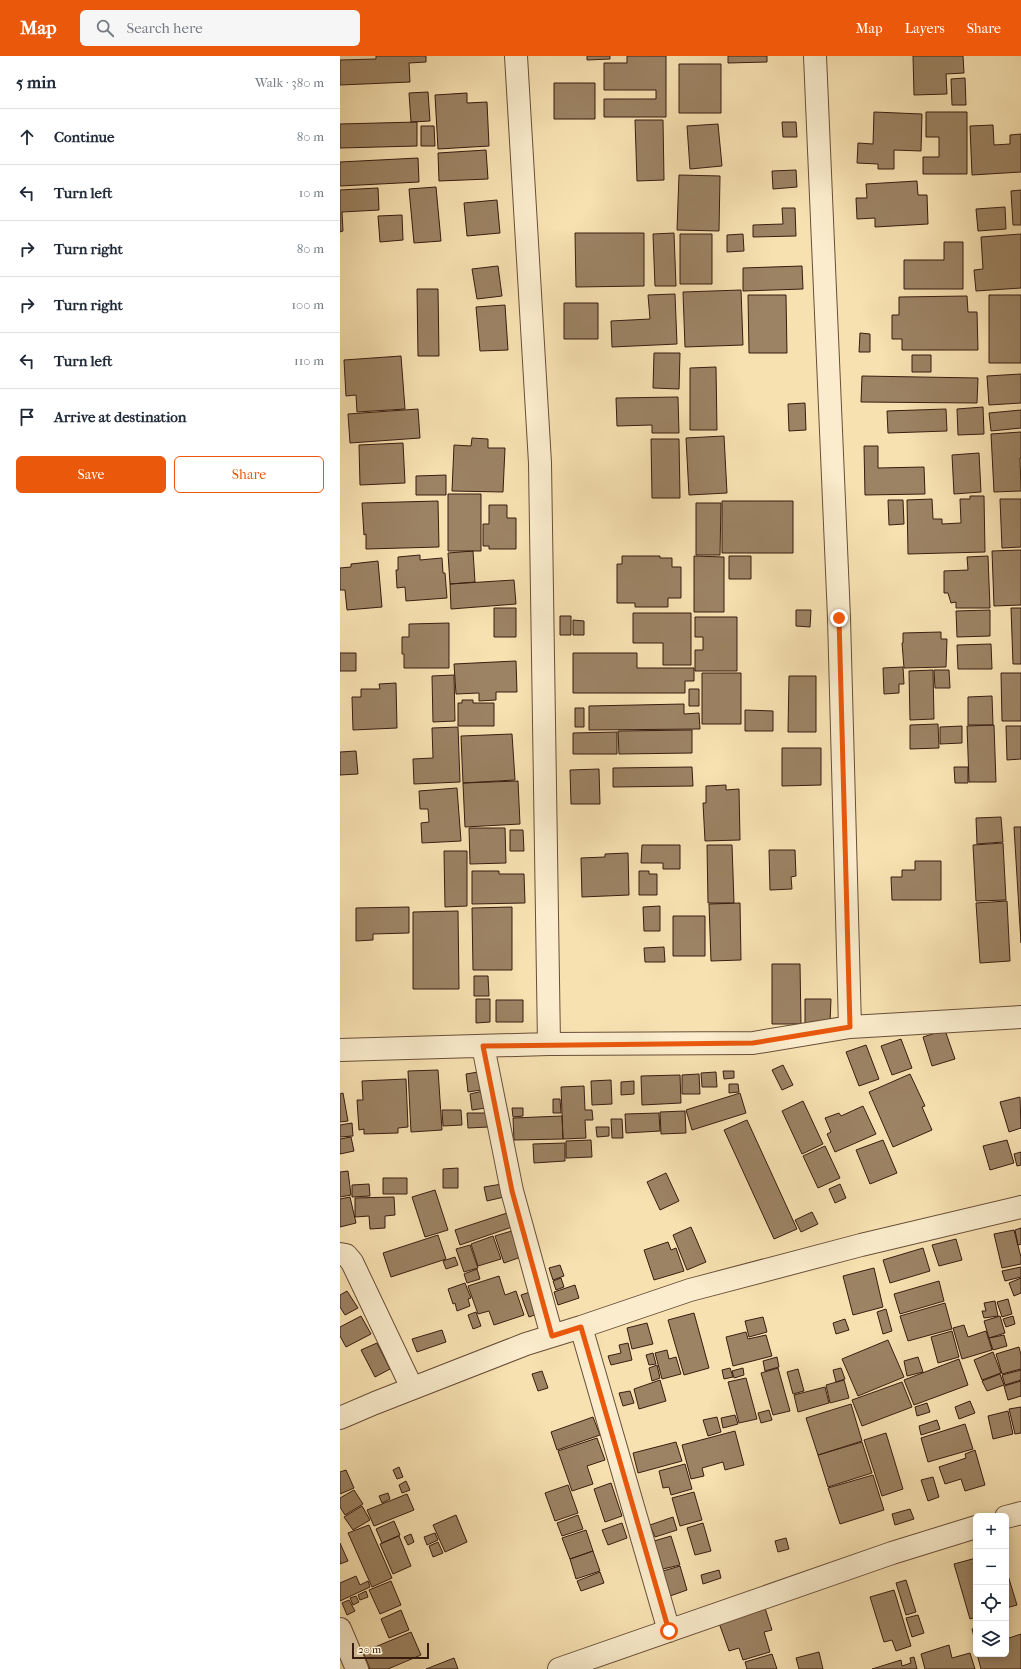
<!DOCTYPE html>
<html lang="en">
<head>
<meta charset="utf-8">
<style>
	:root { --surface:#fff; --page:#f6f6f7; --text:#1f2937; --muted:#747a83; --line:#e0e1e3; --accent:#ea580c }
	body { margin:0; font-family:"IM FELL French Canon",serif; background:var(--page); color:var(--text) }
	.controls { position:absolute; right:12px; bottom:12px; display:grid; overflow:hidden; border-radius:6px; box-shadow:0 2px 10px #0003 }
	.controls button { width:36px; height:36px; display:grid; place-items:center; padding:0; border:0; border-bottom:1px solid var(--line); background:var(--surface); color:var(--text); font:20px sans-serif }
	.scale { position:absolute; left:12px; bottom:10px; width:77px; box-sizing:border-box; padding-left:4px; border:2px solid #391d10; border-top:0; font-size:11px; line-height:14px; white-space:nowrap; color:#391d10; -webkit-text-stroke:3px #faeccc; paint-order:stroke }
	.stop { position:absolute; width:12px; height:12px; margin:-9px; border:3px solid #ea580c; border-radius:50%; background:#fff }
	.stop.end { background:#ea580c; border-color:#fff; box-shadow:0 1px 4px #0008 }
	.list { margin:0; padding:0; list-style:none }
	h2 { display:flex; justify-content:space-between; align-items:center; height:52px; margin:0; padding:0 16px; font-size:17px }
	h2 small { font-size:13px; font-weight:400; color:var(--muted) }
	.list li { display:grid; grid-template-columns:26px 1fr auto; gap:12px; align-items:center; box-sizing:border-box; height:56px; padding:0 16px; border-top:1px solid var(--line) }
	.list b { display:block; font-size:15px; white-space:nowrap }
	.list em { font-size:13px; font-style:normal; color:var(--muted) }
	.actions { display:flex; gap:8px; padding:12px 16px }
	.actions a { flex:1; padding:9px 0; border:1px solid var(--accent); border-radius:6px; text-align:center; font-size:14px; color:var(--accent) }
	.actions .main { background:var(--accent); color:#fff }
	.icon { flex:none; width:22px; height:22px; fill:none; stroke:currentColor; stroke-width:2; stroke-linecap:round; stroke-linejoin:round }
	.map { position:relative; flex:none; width:681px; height:1613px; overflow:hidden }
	header { display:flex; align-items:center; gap:24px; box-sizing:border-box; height:56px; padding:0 20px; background:var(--accent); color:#fff }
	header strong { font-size:19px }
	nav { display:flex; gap:22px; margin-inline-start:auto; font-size:14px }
	.search { width:280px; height:36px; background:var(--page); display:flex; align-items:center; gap:10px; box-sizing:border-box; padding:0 14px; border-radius:6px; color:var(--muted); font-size:15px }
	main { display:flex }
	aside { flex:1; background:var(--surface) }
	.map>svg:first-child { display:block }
</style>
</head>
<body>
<header>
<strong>Map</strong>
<div class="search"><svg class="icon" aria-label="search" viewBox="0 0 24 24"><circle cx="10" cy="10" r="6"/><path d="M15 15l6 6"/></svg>Search here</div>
<nav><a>Map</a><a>Layers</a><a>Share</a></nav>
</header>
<main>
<aside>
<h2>5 min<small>Walk · 380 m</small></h2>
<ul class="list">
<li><svg class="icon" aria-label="ahead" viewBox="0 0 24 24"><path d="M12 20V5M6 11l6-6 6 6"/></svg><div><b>Continue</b></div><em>80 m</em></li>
<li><svg class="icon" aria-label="left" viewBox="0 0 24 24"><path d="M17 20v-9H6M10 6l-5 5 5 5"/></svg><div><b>Turn left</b></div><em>10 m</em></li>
<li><svg class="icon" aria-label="right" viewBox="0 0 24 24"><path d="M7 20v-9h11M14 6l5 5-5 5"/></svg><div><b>Turn right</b></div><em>80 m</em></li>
<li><svg class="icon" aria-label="right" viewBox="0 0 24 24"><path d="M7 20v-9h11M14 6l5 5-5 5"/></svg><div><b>Turn right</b></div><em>100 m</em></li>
<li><svg class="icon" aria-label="left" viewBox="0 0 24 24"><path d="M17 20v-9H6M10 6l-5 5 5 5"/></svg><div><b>Turn left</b></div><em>110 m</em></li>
<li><svg class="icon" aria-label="arrive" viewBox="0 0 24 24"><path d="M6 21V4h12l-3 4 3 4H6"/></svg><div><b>Arrive at destination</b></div></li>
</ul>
<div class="actions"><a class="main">Save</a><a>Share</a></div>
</aside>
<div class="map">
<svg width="681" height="1613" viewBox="0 0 681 1613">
	<rect width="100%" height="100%" fill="#f7e1b1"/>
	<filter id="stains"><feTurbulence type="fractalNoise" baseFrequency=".005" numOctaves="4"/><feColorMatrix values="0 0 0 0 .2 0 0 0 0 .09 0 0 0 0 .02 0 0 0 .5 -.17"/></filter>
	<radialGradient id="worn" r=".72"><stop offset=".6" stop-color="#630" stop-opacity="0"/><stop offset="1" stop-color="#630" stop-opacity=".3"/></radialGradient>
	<path fill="#9c8364" stroke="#391d10" d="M36 0H86V6L69 7 70 26 0 29V4L36 3Z
		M247 0H270V3L247 4Z
		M287 0H326V61H264V43H316V34H264V7H287Z
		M388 0H427V6L388 7Z
		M573 0H623L624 17 606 18 607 38 574 39Z
		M339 8H381V57H339Z
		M625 22 626 49H612L611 23Z
		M214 27H255V63H214Z
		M88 36 90 65 71 66 69 37Z
		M127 37V47L147 46 149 90 98 93 95 39Z
		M534 56 582 58 581 95 554 94V113H538V108L517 107 518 87 533 88Z
		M586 56H627V118H583V101H599V81H586Z
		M295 64H323L324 124 297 125Z
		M77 66V90L0 92V68Z
		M442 66H456L457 81H443Z
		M378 68 382 110 350 113 347 70Z
		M653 69 654 89 670 88V79L681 78V116L632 119 630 70Z
		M81 70H94L95 90H81Z
		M146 94 148 123 99 125 98 97Z
		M78 102 79 126 0 130V106Z
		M456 114 457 131 433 133 432 115Z
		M339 119 380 120 379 175 337 174Z
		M577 125 578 139H587L588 168 535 171V162L517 163 516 142H527L526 128Z
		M96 131 101 185 74 187 69 133Z
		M38 132 39 154 2 156 3 175 0 176V134Z
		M681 134V169H673L671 135Z
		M157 144 160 177 127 180 124 147Z
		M665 151 666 173 638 175 636 153Z
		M442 152H455L456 180 413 181V169L443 168Z
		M62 159 63 184 40 186 38 160Z
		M235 177H304V230L236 231Z
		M334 177 336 230H315L313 178Z
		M340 178H372V228H340Z
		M403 178 404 195 387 196V179Z
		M681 178V232L636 235 634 214 643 213 641 181Z
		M604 186H623V233H564V204H604Z
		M158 210 162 240 137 243 132 213Z
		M462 210 463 233 403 235V212Z
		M77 233H98L99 300H78Z
		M401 234 403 289 345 291 343 236Z
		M335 238 337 288 272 291 271 265 310 263 308 239Z
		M408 239H446L447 297H409Z
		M649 239H681V307H649Z
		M627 240 628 256H637L638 294H562V283H552V259H559V241Z
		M224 247H258V283H224Z
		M165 249 168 294 140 295 136 251Z
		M520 277 530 278V296H519Z
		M314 297H340L339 333 313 332Z
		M572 299H591V316H572Z
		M61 300 65 353 17 356 16 339 6 340 4 304Z
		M376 311 377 374H350V312Z
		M681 318V347L649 349 647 320Z
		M522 320 638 322 637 347 521 346Z
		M338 341 339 377H312V369L277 370 276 342Z
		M465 347 466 374 449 375 448 348Z
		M643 351 644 378 618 379 617 353Z
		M78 353 80 382 10 387 8 358Z
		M606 353 607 375 548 377 547 355Z
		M681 354V372L651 375 649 357Z
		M681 376V402H680L681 435 654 436 651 378Z
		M384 380 387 437 349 439 346 382Z
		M132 382 148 383V392H165L163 436 112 435 114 389 131 390Z
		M311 383H339L340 442H312Z
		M63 387 65 427 20 429 19 389Z
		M524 390H538V412L584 411 585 438 525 439Z
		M639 397 641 436 614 438 612 399Z
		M106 419V439H76V420Z
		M108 438H141V495H108Z
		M630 440H644L645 496 568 498 567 444 592 443 593 463H602V468L621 467 620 443H630Z
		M660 443H681V491L662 492Z
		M548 444H563L564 468 549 469Z
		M98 445 99 491 26 493V478L24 479 22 447Z
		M382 445H453V497H382Z
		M356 447H381L380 499H356Z
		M149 449H167V462H176V493H149V490H143V468H149Z
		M681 494V549L654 550 652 495Z
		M133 495 135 526 110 528 108 497Z
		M80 499V504L102 502 103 517H105L107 542 66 545 65 531 57 532 56 514H58V501Z
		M282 500H320V502H332V511H341V542H328V551H295V547H277V508H282Z
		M354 500 384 501V556H354Z
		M389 500H411V523H389Z
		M648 500 650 552H616V546L611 547 608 537H604V515L628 514 627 501Z
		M38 505 42 551 7 554 5 534H0V512L11 511V508Z
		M174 524 176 548 111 553 110 528Z
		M154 552H176V581H154Z
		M671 552H681V608H673Z
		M456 554H471L470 571 456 570Z
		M650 554V580L617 581 616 555Z
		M293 557H351V609H323V587H293Z
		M220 560H231V579H220Z
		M355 561H397V615H355V594H363V581H355Z
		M233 564 244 565V579H233Z
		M109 567V612H64V598H62V581H69V568Z
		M601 576V583H607L606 611 564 612 562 587H563V577Z
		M651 588 652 613H618L617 589Z
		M0 597H16V615H0Z
		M233 597H297V612H354V625H345V637H233Z
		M176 605 177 636H156V644L139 645V637L116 638 114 608Z
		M563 611 564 628H559V637L544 638 543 612Z
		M593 614 594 663 570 664 569 615Z
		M594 614H609L610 632H595Z
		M362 617H401V668H362Z
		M661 617H681V665H662Z
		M114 619 115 665 93 666 92 620Z
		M449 620H476V676H448Z
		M56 627 57 672 13 674 12 641H21V633H40L39 628Z
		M349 633H359V650H349Z
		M652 640 653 669H628V641Z
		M122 644H133V647H154V670H118V647H122Z
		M344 648V658L359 657 360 673 249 674V650Z
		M235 652H244V671H235Z
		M405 654 433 655V675H405Z
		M598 668 599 692 570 693V669Z
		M654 669 656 726H629L627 670Z
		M622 670V687L600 688V671Z
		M666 670H681V703L667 704Z
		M118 671 120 726 74 728 73 703 93 702 92 672Z
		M352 674V697L279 698 278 675Z
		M277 676V698H233V677Z
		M172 678 175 724 123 727 121 680Z
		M442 692H481V729L442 730Z
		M16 695 18 718 0 719V696Z
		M352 711 353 730 273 731V712Z
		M614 711H628V727H615Z
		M259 713 260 748H231L230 714Z
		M178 725 180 768 125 771 123 727Z
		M386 729V734L399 733 400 784 365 785 363 747H366V730Z
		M117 732 121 785 82 787 81 767 89 766 88 753H80L79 735Z
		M661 761 663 786 637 788 636 762Z
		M674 771H681V887Z
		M129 772H165L166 807 130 808Z
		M170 774H183L184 795H170Z
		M663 787 666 844 636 845 633 789Z
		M302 789H340V813H323V807H301Z
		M367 789H392L394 847H368Z
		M429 794H455L456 820 451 821 452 833 430 834Z
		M104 795H127V850L105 851Z
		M288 797 289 839 242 841 241 802 265 801V798Z
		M575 805H601V844H552L551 821H562V814H575Z
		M132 815H159V818H184L185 847 132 848Z
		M299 815H309V818H317V839H299Z
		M667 845 670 905 640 907 636 847Z
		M400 847 401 904 371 905 369 848Z
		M320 850V875H304L303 851Z
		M69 851V877L33 878V884L16 885V852Z
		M172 851V914H133L132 852Z
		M118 855 119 933H73V856Z
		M333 860H365V900H333Z
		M324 891 325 906H305L304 892Z
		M432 908H460L461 968H432Z
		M134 920H148L149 940H134Z
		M136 943H150V966L136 967Z
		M465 943H491L490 967H465Z
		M156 944H183V966H156Z
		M605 974 615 1003 592 1010 583 981Z
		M561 983 572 1012 552 1019 541 990Z
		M526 989 539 1023 519 1030 506 996Z
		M443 1009 453 1029 442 1034 432 1014Z
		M98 1014 102 1074 71 1076 68 1015Z
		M383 1015H394V1022L384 1023Z
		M138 1016 141 1034 128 1036 126 1018Z
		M376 1016 377 1031H362L361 1017Z
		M359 1018 360 1038H342V1019Z
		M570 1018 585 1050 582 1051 592 1074 553 1091 529 1036Z
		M340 1019 341 1047 302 1049 301 1020Z
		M66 1023 68 1071 58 1072V1077L24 1078V1073L19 1074 17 1044H23L22 1025Z
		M271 1024 272 1048 252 1049 251 1025Z
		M294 1025V1038L281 1039V1026Z
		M389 1028H398L399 1036 389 1037Z
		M244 1030 245 1054H252L253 1064H245L246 1082 223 1083 221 1031Z
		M143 1035 146 1052 132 1054 130 1038Z
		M3 1037 8 1065 0 1066V1038Z
		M400 1037 406 1057 352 1074 346 1054Z
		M680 1041 681 1072 669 1076 660 1046Z
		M213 1043H220L221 1057H213Z
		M463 1045 483 1088 462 1098 442 1055Z
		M523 1050 536 1078 495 1096 487 1078 491 1076 485 1062 499 1057 501 1060Z
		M172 1052H183V1060L173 1061Z
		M102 1054H121L122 1069 103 1070Z
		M345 1055 346 1077 321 1078 320 1056Z
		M127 1057H148V1071L128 1072Z
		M319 1057 320 1075 286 1077 285 1058Z
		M222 1060 223 1083 174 1084 173 1062Z
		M271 1063H282L283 1082H272Z
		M407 1064 457 1173 434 1183 384 1074Z
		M12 1067 13 1080 0 1081V1069Z
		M256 1071H269V1080L257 1081Z
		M11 1081 14 1095 0 1098V1083Z
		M251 1084 252 1101 226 1102V1085Z
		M543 1084 557 1117 530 1128 516 1094Z
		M667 1084 674 1107 650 1114 643 1090Z
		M225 1087V1105L194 1107 193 1088Z
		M485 1090 500 1122 478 1132 463 1100Z
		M681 1096V1109L677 1110 674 1098Z
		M118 1112V1132H103V1113Z
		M8 1115 11 1139 0 1141V1116Z
		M326 1117 339 1145 320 1154 307 1126Z
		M43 1122H67V1138H43Z
		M29 1128 30 1140 12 1141V1129Z
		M162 1128 164 1141 147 1145 144 1131Z
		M500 1128 506 1142 495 1147 489 1133Z
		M95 1134 108 1174 85 1181 72 1141Z
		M10 1141 16 1167 0 1171V1143Z
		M54 1141 55 1159 45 1160V1172L30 1173 29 1160 15 1161V1142Z
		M472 1156 478 1168 461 1176 455 1164Z
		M167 1157 172 1171 120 1189 115 1174Z
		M351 1171 366 1206 347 1214 333 1179Z
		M681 1172V1188L678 1189 675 1174Z
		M175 1174 184 1200 164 1207 155 1180Z
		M674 1174 681 1201V1208L662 1212 654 1178Z
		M98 1179 106 1203 51 1221 43 1197Z
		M153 1180 161 1203 138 1210 131 1188Z
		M616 1183 622 1204 599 1210 592 1189Z
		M328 1186 331 1194 336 1192 344 1215 314 1224 304 1194Z
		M130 1189 138 1212 124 1216 116 1193Z
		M583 1192 590 1215 550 1227 543 1204Z
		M115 1201 118 1209 106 1213 103 1205Z
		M220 1209 224 1220 213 1224 209 1212Z
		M681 1211V1221L665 1225 662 1215Z
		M534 1212 543 1251 513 1259 503 1220Z
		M137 1213 140 1223 127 1227 124 1218Z
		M159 1220 165 1239 176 1235 184 1259 154 1269 149 1255 138 1258 128 1230Z
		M221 1222 224 1231 216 1234 213 1225Z
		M681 1222V1237L674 1240 669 1227Z
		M599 1225 604 1245 560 1258 554 1238Z
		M125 1227 131 1242 128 1243 130 1250 117 1255 115 1247 113 1248 108 1233Z
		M235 1229 239 1242 218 1249 214 1236Z
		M7 1235 18 1252 5 1259 0 1251V1239Z
		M190 1236 197 1258 189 1261 181 1239Z
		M668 1243 672 1258 662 1261 657 1246Z
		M655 1245 658 1260 644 1262 642 1255H646L644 1247Z
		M605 1247 612 1273 568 1285 560 1260Z
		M546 1253 552 1275 543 1278 537 1256Z
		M136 1256 141 1270 133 1273 128 1259Z
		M354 1257 369 1312 344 1319 328 1264Z
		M21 1260 31 1278 6 1291 0 1280V1271Z
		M660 1260 665 1277 649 1282 644 1265Z
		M673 1260 675 1268 666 1271 663 1263Z
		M423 1261 427 1276 409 1281 405 1265Z
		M505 1263 509 1274 496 1278 493 1267Z
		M307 1267 313 1288 292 1293 287 1272Z
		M624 1269 628 1281 646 1275 652 1294 622 1303 613 1272Z
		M102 1274 106 1286 77 1296 72 1283Z
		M612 1275 619 1301 598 1307 591 1281Z
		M406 1276 408 1283 426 1279 432 1300 393 1310 386 1281Z
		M664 1279 667 1290 653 1294 649 1282Z
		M548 1284 564 1321 518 1340 502 1303Z
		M37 1287 50 1313 35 1321 21 1294Z
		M288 1287 292 1304 271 1309 268 1300 281 1297 279 1289Z
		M679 1291 681 1299V1313L662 1318 656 1298Z
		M327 1294 329 1303 336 1301 341 1318 322 1323 315 1297Z
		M653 1296 661 1317 642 1324 634 1304Z
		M313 1297 316 1308 309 1309 306 1299Z
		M437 1301 439 1311 425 1315 423 1305Z
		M578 1301 583 1316 567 1320 564 1305Z
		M619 1303 628 1329 574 1349 564 1324Z
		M317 1309 320 1322 312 1325 309 1312Z
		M390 1312 393 1321 384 1323 382 1314Z
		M403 1312 404 1319 394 1322 392 1315Z
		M438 1312 450 1355 433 1359 421 1317Z
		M501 1312 505 1323 496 1326 493 1314Z
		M458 1313 464 1335 453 1338 447 1316Z
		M681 1314V1324L665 1329 662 1319Z
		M202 1315 208 1332 198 1335 192 1318Z
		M660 1318 664 1329 647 1335 642 1325Z
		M406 1322 417 1363 399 1367 388 1326Z
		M320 1324 326 1345 299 1353 294 1333Z
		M504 1324 509 1342 490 1347 486 1329Z
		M681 1325V1340L668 1344 664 1330Z
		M562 1326 572 1351 522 1370 512 1344Z
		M485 1331 489 1347 458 1356 454 1339Z
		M290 1335 294 1347 283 1350 279 1337Z
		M630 1345 635 1357 619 1363 615 1351Z
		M587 1347 590 1356 577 1360 575 1351Z
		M511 1348 522 1385 478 1399 466 1362Z
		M681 1351V1377L675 1378 669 1353Z
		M429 1354 432 1364 421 1367 418 1357Z
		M668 1355 673 1378 653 1383 648 1360Z
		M395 1359 398 1368 383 1372 381 1362Z
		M253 1361 260 1379 217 1394 211 1376Z
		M377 1361 381 1376 368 1380 363 1364Z
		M597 1364 600 1373 581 1379 579 1370Z
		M625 1368 633 1393 588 1406 581 1382Z
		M395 1375 404 1409 385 1414 383 1406 362 1412 364 1420 351 1423 342 1389Z
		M546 1377 563 1433 542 1440 524 1384Z
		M257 1382 265 1404 247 1410 253 1428 232 1435 218 1395Z
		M336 1386 342 1405 298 1417 293 1397Z
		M522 1386 532 1417 488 1431 478 1399Z
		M635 1394 645 1429 625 1435 621 1423 605 1428 599 1411 626 1402 625 1398Z
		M345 1408 352 1433 331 1439 329 1431 323 1432 319 1415Z
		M59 1411 63 1421 57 1423 53 1414Z
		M6 1414 14 1432 0 1438V1416Z
		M533 1419 544 1454 500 1468 488 1432Z
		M593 1421 599 1441 588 1445 581 1424Z
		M66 1425 70 1434 62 1437 59 1429Z
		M271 1427 282 1460 265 1466 254 1433Z
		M228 1429 238 1457 215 1465 205 1437Z
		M14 1434 23 1448 5 1459 0 1451V1442Z
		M354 1436 362 1464 340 1470 332 1442Z
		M48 1437 50 1443 42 1447 39 1440Z
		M67 1438 74 1454 34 1470 27 1454Z
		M22 1450 30 1464 13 1474 4 1461Z
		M570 1453 574 1463 555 1469 552 1458Z
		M116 1459 127 1486 105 1496 93 1469Z
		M238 1459 243 1473 222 1480 217 1467Z
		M333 1461 337 1474 315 1481 310 1469Z
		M54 1465 60 1479 42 1487 36 1473Z
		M282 1467 287 1482 268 1489 262 1474Z
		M363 1467 371 1495 355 1499 347 1472Z
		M29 1469 52 1522 32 1531 8 1477Z
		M246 1474 253 1495 230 1503 222 1482Z
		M95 1477 98 1484 87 1489 84 1481Z
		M71 1478 74 1486 68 1489 64 1481Z
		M59 1480 71 1510 53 1518 40 1488Z
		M331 1480 340 1509 323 1513 314 1485Z
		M446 1482 449 1493 438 1496 435 1485Z
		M98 1486 103 1497 93 1501 89 1490Z
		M0 1487 8 1505 0 1508Z
		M253 1495 260 1515 236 1523 230 1503Z
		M636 1502V1561L630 1563 614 1508Z
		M340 1510 347 1534 330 1540 323 1515Z
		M666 1513 677 1549 666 1552Z
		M379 1514 381 1522 363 1528 361 1519Z
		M260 1516 264 1527 241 1535 237 1525Z
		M16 1520 20 1529 28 1525 30 1531 0 1545V1527Z
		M566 1524 576 1556 566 1559 556 1527Z
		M51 1525 61 1549 40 1558 29 1534Z
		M554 1534 571 1590 556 1595 552 1584 544 1586 530 1541Z
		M26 1535 28 1541 20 1544 18 1539Z
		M16 1540 19 1546 13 1549 10 1542Z
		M9 1544 15 1555 7 1559 2 1547Z
		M425 1552 432 1574 424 1576 430 1596 403 1604 399 1592 389 1595 379 1567Z
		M61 1554 69 1574 49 1582 41 1563Z
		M578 1559 584 1577 572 1581 566 1562Z
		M636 1572V1585H635L632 1573Z
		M71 1576 81 1599 48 1613H30L23 1596Z
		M681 1578V1613H641L637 1598H666V1583Z
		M609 1589 612 1602 630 1597 635 1613H585L581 1598Z
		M479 1596 483 1613H459L456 1602Z
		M432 1598 437 1613H407L405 1606Z
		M574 1601 577 1613H532L561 1604 562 1610 571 1607 570 1602Z
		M114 1602 118 1613H86Z"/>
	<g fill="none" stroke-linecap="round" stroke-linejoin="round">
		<g stroke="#684e38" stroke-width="24">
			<path id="minor" d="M176 0 200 407 209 988
				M475 0 499 562 510 971
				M143 990 172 1135 212 1280
				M0 994 209 988 413 987 510 971 681 961
				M0 1198 6 1199 12 1206 72 1332
				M241 1271 329 1575
				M0 1362 35 1347 186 1288 241 1271 350 1234 521 1189 681 1151
				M666 1461 681 1457
				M0 1573 17 1613
				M219 1613 552 1497 636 1471"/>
		</g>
		<use href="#minor" stroke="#faeccc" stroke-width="22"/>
	</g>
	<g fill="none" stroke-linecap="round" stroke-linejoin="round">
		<path stroke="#ea580c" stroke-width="5" d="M329 1575 241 1271 212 1280 172 1135 143 990 413 987 510 971 499 562"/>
	</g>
	<rect width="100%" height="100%" filter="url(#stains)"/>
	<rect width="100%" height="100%" fill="url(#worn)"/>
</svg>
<div class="controls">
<button>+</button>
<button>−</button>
<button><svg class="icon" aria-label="locate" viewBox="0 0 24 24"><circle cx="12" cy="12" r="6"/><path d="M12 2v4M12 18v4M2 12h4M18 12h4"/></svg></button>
<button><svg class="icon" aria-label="layers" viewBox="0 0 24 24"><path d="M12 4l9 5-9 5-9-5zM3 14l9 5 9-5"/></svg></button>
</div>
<div class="scale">20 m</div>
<div class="stop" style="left:329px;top:1575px"></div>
<div class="stop end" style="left:499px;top:562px"></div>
</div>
</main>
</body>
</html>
